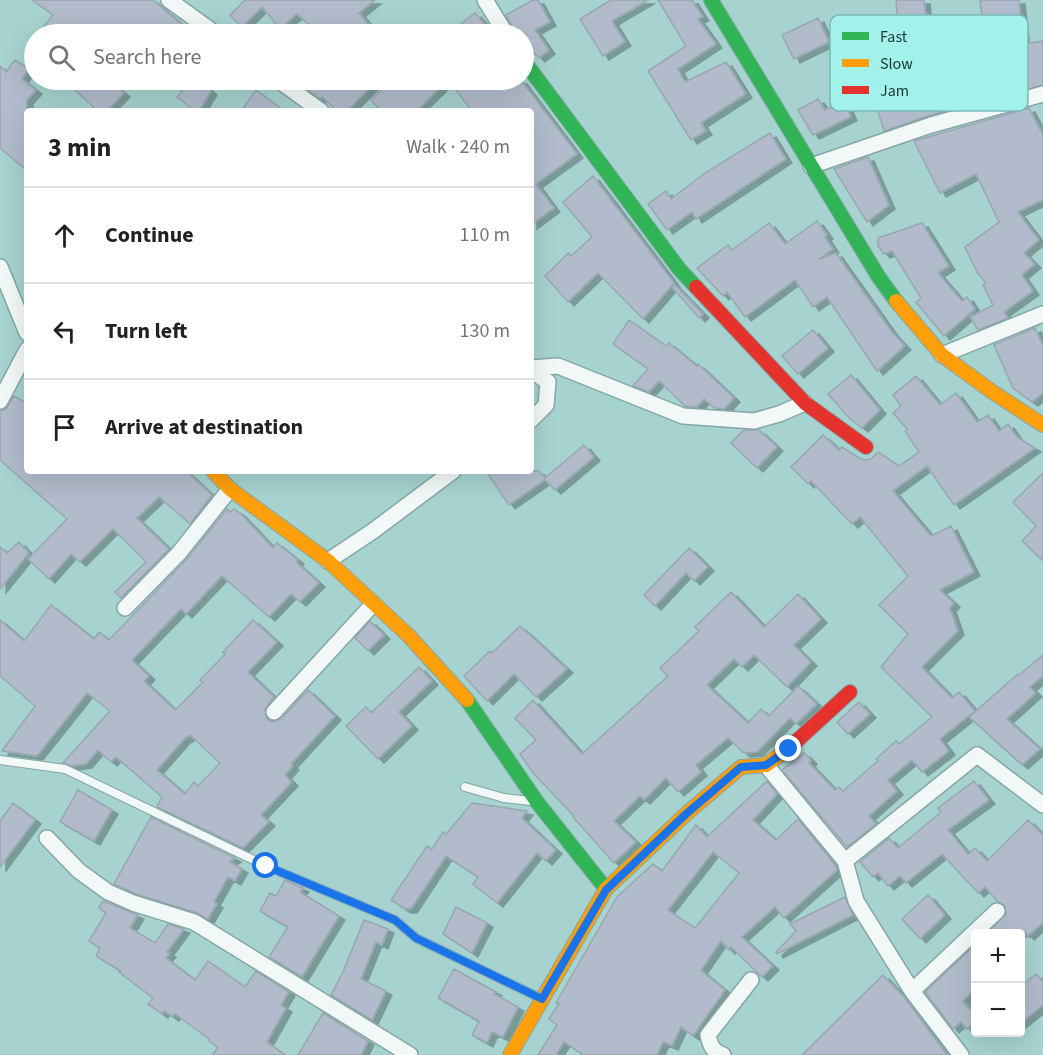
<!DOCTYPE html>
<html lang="en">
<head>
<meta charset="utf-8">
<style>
	:root { --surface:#fff; --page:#f6f6f6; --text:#202124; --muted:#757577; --line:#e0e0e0 }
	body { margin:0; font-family:"Source Sans 3",sans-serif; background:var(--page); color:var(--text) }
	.controls { position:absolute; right:18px; bottom:18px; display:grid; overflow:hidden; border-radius:6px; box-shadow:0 6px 24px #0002 }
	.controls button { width:54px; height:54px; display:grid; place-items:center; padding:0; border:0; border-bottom:2px solid var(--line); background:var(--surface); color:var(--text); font:30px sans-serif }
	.stop { position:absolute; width:18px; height:18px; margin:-14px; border:4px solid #1a73e8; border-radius:50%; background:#fff }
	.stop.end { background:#1a73e8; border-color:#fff; box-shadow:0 2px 6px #0008 }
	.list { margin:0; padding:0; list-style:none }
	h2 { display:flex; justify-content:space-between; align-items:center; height:78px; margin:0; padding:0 24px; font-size:26px }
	h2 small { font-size:20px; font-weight:400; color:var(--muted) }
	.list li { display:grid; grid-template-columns:39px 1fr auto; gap:18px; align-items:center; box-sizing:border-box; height:96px; padding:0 24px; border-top:2px solid var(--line) }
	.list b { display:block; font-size:22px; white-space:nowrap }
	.list em { font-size:20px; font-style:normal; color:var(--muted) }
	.icon { flex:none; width:33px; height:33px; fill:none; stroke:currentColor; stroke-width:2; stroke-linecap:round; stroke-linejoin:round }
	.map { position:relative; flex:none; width:1043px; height:1055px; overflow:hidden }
	.search { position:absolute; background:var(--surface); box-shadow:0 6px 24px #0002; left:24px; top:24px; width:510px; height:66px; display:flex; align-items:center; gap:15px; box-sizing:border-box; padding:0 21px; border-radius:33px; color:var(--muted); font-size:22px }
	.panel { position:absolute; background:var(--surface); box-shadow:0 6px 24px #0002; left:24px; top:108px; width:510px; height:366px; border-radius:6px }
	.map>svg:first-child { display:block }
</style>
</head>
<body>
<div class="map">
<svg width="1043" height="1055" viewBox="0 0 1043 1055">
	<defs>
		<filter id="shadow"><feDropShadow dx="6" dy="4" stdDeviation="0" flood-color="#0004"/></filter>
	</defs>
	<rect width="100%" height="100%" fill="#a6d2cf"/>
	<path fill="#b1bbcb" stroke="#98a7af" stroke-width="1.5" fill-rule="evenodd" filter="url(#shadow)" d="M32 0H153L193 34H38L53 15Z
		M245 0H375L359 13 377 34H319L297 14 280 29 262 7 242 27 230 15Z
		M533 0H538L550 22 535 30 549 50 539 58 530 49 524 48V34H516L506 15Z
		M611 0H648L612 21 625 42 603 56 580 19Z
		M658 0H692L703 17 698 19 716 44 678 69 685 82 726 62 746 94 701 123 706 131 691 140 648 71 686 46Z
		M896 0H924L927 26H925L932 58 986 49 980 0H1019L1024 44 1043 41V85L928 116 884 131 873 95 903 85 902 82 910 79 898 28Z
		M475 13 493 34H448Z
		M818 18 829 42 794 59 782 35Z
		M15 60 29 69 22 79 36 90 27 100V171L0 148V66L6 72Z
		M64 80H109L124 93 107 111H98Z
		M190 80H200L211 91 199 111H195L177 97Z
		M295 80H378L347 111H337L322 97 320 99Z
		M392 80H433L441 87 416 111H381L371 100Z
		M448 80H521L577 154 536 184 554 208 531 225V111H472Z
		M256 90 284 111H241Z
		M818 99 825 110 844 101 851 117 813 135 798 110Z
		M1029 108 1043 135V200L1018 212 1039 240 1024 253 1035 264 1022 275 1033 291 1004 312 1008 318 978 330 970 317 993 305 983 285 986 283 977 272 965 247 999 222 976 174 940 193 914 141Z
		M770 133 786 159 696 219 692 212 667 230 648 204 666 191 671 199 705 173Z
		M868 157 889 205 867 222 834 169Z
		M593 176 674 283 643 319 598 273 568 302 545 276 568 253 571 256 592 237 563 202Z
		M817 221 827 235 825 237 833 249 819 259 836 253 892 332 905 346 877 371 827 297 813 307 795 280 745 317 727 292 723 296 697 268 728 245 732 250 769 223 785 244Z
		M922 223 949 266 938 273 962 301 967 297 975 309 944 336 916 302 921 298 892 251 884 254 878 246V238Z
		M675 285 703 314 699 318 672 287Z
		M629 320 666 346 669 343 697 366 698 364 734 398 724 409 714 408 704 399 697 407 685 406 659 381 649 392 633 386 648 369 613 344Z
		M1035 328 1043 346V393L1032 402 1013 388 994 345Z
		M813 330 828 348 798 374 782 356Z
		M851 375 880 410 862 428 849 418 828 394Z
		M916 376 940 405 956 393 977 422 988 415 999 431 1008 424 1017 437 1035 448 954 505 927 466 893 491 931 536 951 526 974 572 940 590 954 603 950 608 958 631 922 667 952 698 959 692 975 711 940 739 949 751 922 772 912 760 888 780 897 791 869 816 876 824 847 847 782 770 804 753 811 760 809 763 835 790 839 787 843 791 878 761 876 759 896 741 899 744 932 717 881 667 908 634 879 605 908 576 860 517 852 524 811 481 808 484 791 467 823 435 839 450 842 447 859 458 865 460 871 459 878 452 899 466 919 452 905 431 907 429 893 413 901 406 893 395Z
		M14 396 27 403V471H186L212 495 190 524 159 497 137 518 169 549 121 598 115 592 146 562 113 529 80 562 71 554 49 579 28 559 67 519 0 460V411L6 409Z
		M744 430H759L777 447 757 468 731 443Z
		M584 445 594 457 555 490 545 480 509 505 486 471H539L545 478Z
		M1043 473V561L1022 541 1036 526 1013 502Z
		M227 509 230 512 234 509 240 513 273 548 277 543 298 560 296 562 319 583 300 602 291 594 269 617 222 576 186 614 181 609 132 660 149 676 144 681 175 710 203 682 200 680 225 654 223 652 253 620 277 642 248 672 274 697 265 709 267 719 272 722 281 719 308 690 335 716 291 764 293 766 285 775 292 782 261 815 269 822 243 848 157 807 162 797 116 757 111 762 98 750 86 764 72 766 63 763 110 711 87 693 37 756 2 751 35 706 0 676V620L24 641 51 605 94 639 99 632 109 640 187 559ZM190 735 220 763 198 786 194 782 185 794 157 770 186 737 187 738Z
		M19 542 29 553 0 589V547L7 553Z
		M689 548 708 567 694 581 686 573 655 606 644 595Z
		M731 592 764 627 798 594 821 619 794 645 811 662 787 687 754 655 742 667 734 659 707 685 748 723 761 709 769 716 798 686 817 704 796 724 790 718 757 752 744 753 728 738 696 765 701 772 678 792 666 778 644 800 640 796 614 821 636 842 614 863 573 817 574 816 533 773 520 754 536 740 515 718 533 700 582 754 668 676 660 668 699 631 695 627Z
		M370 621 384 635 368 651 355 638Z
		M520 626 567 669 536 697 514 674 487 701 464 676 490 651 492 653Z
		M1043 655V676L1030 687 1036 693 1007 719 1040 749 1022 765 969 717 1018 674 1019 675Z
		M419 667 432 681 399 712 412 726 378 759 346 726 366 707 371 713Z
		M859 702 870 714 848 734 837 722Z
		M767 781 777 794 753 820 776 840 798 819 836 866 837 870 784 918 775 907 742 937 773 966 762 977 731 947 729 950 721 941 701 970 725 990 693 1036 681 1027 672 1046 663 1042 657 1055H583L564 1042 556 1055H538L557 1025 549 1019 559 1004 556 1003 617 897 653 864 662 871 696 825 707 837ZM713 852 739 873 695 928 668 910Z
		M974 781 989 800 948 830 968 854 975 848 987 861 1028 820 1043 835V923L1028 936 1026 933H987L1006 914 1004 905 998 902 985 887 978 893 942 854 906 883 900 876 888 886 878 873 873 877 860 862 889 838 898 848 941 812 938 808Z
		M78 790 112 810 94 841 60 822Z
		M13 803 35 820 0 867V821Z
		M472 803 527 811 522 818 556 850 546 861 537 853 497 903 473 884 478 877 446 856 411 909H405L391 900 427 846 432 849 443 832 446 834Z
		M151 817 235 858 230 862 242 869 235 881 228 877 214 902 217 904 208 919 197 913 136 894 114 884Z
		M285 880 303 888 300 892 339 916 302 977 269 957 288 927 260 911 270 893 276 896Z
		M928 895 945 915 920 939 902 919Z
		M845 897 853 915 777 954 776 952 796 931 790 924Z
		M103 901 138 915 130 928 155 943 168 924 184 929 167 952 170 953 166 958 195 980 208 961 245 987 256 971 289 992 281 1005 286 1008 267 1042 285 1055H212L218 1048 208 1040 209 1039 175 1014 173 1017 164 1011 162 1014 148 1004 153 998 129 980 119 972 121 971 96 956 100 948 89 941 106 913 99 908Z
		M456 907 487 923 472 953 443 934Z
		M364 920 388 929 382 945 376 942 361 979 386 991 372 1020 331 995 343 972Z
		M975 945V989L963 1001 975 1015V1022L967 1029 961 1022 953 1029 925 992Z
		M454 969 496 992 494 994 518 1007 503 1037 492 1032 487 1043 472 1035 479 1021 438 998Z
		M1036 974 1043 982V1005L1020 1024V987Z
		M883 975 904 997 947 1055H802Z
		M323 1013 368 1041 361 1055H298Z"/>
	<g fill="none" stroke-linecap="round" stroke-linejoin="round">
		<g stroke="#84a7a5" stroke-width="10">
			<path id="lane" d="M0 760 65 769 266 866 395 920 416 938 540 998
				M465 787 504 798 531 801"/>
		</g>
		<g stroke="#84a7a5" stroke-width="18">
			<path id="street" d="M169 0 216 34
				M485 0 506 34
				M278 80 321 111
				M811 166 931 125 1043 94
				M0 267 27 333
				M942 355 1043 314
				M531 368 558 366 683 416 754 421 779 414 805 403
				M531 370 548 382 546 405 531 420
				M0 401 27 350
				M328 561 373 531 453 471
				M125 608 179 553 230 489
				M274 712 373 604
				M766 765 845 861 856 901 912 991 961 1055
				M47 838 79 871 108 892 133 903 194 922 410 1055
				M845 861 977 755 1043 805
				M912 991 997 911
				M723 1055C713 1052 710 1045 708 1035L751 980"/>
		</g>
		<g stroke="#84a7a5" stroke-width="16">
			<path id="fast" d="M711 0 878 276 896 301
				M524 61 680 270 696 287
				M467 700 537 802 606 889"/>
		</g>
		<g stroke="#84a7a5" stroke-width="16">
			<path id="slow" d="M896 301 942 355 991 391 1043 425
				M213 471 230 489 328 561 408 635 467 700
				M510 1055 606 889 686 814 741 767 766 765 789 748"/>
		</g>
		<g stroke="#84a7a5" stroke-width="16">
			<path id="jam" d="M696 287 805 403 866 447
				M789 748 850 692"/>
		</g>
		<use href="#lane" stroke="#f2f8f8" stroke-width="8"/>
		<use href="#street" stroke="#f2f8f8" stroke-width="15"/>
		<use href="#fast" stroke="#30b455" stroke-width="14"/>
		<use href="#slow" stroke="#ff9f0a" stroke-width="14"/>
		<use href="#jam" stroke="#e5322d" stroke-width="14"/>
	</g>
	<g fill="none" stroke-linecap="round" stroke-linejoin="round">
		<path stroke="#1a73e8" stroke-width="8" d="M266 866 395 920 416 938 542 999 606 890 686 814 741 767 766 765 789 749"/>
	</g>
	<rect x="830" y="15" width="198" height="96" rx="9" fill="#a2f1eb" stroke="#78b9b4" stroke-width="1.5"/>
	<rect x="842" y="32" width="27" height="8" fill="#30b455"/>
	<rect x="842" y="59" width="27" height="8" fill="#ff9f0a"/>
	<rect x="842" y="86" width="27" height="8" fill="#e5322d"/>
	<g font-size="16" fill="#163735">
		<text x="880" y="42">Fast</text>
		<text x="880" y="69">Slow</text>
		<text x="880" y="96">Jam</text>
	</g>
</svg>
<div class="controls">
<button>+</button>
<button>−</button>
</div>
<div class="stop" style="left:266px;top:866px"></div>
<div class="stop end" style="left:789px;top:749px"></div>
<div class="search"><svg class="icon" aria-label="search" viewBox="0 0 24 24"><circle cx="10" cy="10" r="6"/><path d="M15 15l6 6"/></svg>Search here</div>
<section class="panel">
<h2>3 min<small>Walk · 240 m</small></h2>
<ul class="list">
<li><svg class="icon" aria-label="ahead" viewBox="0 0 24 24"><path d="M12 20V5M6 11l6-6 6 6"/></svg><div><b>Continue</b></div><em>110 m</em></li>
<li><svg class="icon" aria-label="left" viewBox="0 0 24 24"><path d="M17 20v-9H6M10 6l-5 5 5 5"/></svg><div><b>Turn left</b></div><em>130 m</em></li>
<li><svg class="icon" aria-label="arrive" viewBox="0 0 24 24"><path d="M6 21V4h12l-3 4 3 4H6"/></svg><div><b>Arrive at destination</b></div></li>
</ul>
</section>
</div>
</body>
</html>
